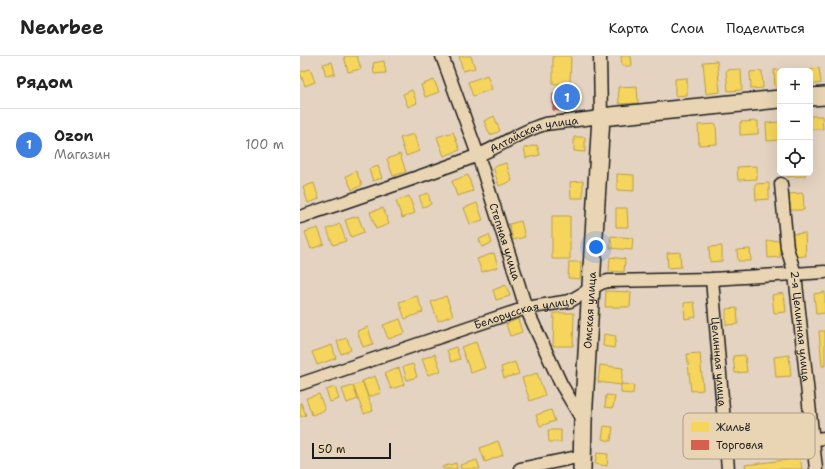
<!DOCTYPE html>
<html lang="ru">
<head>
<meta charset="utf-8">
<style>
	:root { --surface:#fff; --page:#f2f2f2; --text:#222; --muted:#767676; --line:#e0e0e0; --accent:#b45309 }
	body { margin:0; font-family:"Shantell Sans",sans-serif; background:var(--page); color:var(--text) }
	.controls { position:absolute; right:12px; top:12px; display:grid; overflow:hidden; border-radius:6px; box-shadow:0 4px 16px #0002 }
	.controls button { width:36px; height:36px; display:grid; place-items:center; padding:0; border:0; border-bottom:1px solid var(--line); background:var(--surface); color:var(--text); font:20px sans-serif }
	.scale { position:absolute; left:12px; bottom:10px; width:79px; box-sizing:border-box; padding-left:4px; border:2px solid #1c1c1c; border-top:0; font-size:11px; line-height:14px; white-space:nowrap; color:#1c1c1c; -webkit-text-stroke:3px #e9d5b3; paint-order:stroke }
	.you { position:absolute; left:296px; top:191px; width:14px; height:14px; margin:-10px; border:3px solid #fff; border-radius:50%; background:#1a73e8; box-shadow:0 0 0 6px #1a73e833 }
	.badge { display:grid; place-items:center; width:26px; height:26px; border-radius:50%; background:var(--accent); color:#fff; font-size:13px; font-weight:700 }
	.pin { position:absolute; translate:-50% -50%; border:2px solid #fff; box-shadow:0 1px 4px #0006 }
	.list { margin:0; padding:0; list-style:none }
	h2 { display:flex; justify-content:space-between; align-items:center; height:52px; margin:0; padding:0 16px; font-size:17px }
	h2 small { font-size:13px; font-weight:400; color:var(--muted) }
	.list li { display:grid; grid-template-columns:26px 1fr auto; gap:12px; align-items:center; box-sizing:border-box; height:72px; padding:0 16px; border-top:1px solid var(--line) }
	.list b { display:block; font-size:15px; white-space:nowrap }
	.list p { margin:0; font-size:13px; white-space:nowrap; color:var(--muted) }
	.list em { font-size:13px; font-style:normal; color:var(--muted) }
	.icon { flex:none; width:22px; height:22px; fill:none; stroke:currentColor; stroke-width:2; stroke-linecap:round; stroke-linejoin:round }
	.map { position:relative; flex:none; width:525px; height:413px; overflow:hidden }
	header { display:flex; align-items:center; gap:24px; box-sizing:border-box; height:56px; padding:0 20px; background:var(--surface); border-bottom:1px solid var(--line) }
	header strong { font-size:19px }
	nav { display:flex; gap:22px; margin-inline-start:auto; font-size:14px }
	main { display:flex }
	aside { flex:1; background:var(--surface) }
	.map>svg:first-child { display:block }
</style>
</head>
<body>
<header>
<strong>Nearbee</strong>
<nav><a>Карта</a><a>Слои</a><a>Поделиться</a></nav>
</header>
<main>
<aside>
<h2>Рядом<small></small></h2>
<ul class="list">
<li><span class="badge" style="background:#3f7fe0">1</span><div><b>Ozon</b><p>Магазин</p></div><em>100 m</em></li>
</ul>
</aside>
<div class="map">
<svg width="525" height="413" viewBox="0 0 525 413">
	<rect width="100%" height="100%" fill="#e5d3c1"/>
	<filter id="ink" filterUnits="userSpaceOnUse"><feTurbulence type="fractalNoise" baseFrequency=".025" numOctaves="2"/><feDisplacementMap in="SourceGraphic" scale="8" xChannelSelector="R" yChannelSelector="G"/><feConvolveMatrix kernelMatrix="1 2 1 2 8 2 1 2 1" color-interpolation-filters="sRGB"/></filter>
	<g filter="url(#ink)">
		<path fill="#f6d55c" stroke="#b59e49" d="M44 0H57L61 13 48 16Z
			M159 0H171L175 12 163 15Z
			M253 0H271L270 28H253Z
			M321 0H331L332 10H322Z
			M84 5 86 17 74 18 73 7Z
			M417 5 420 36 406 38 403 6Z
			M32 6 35 18 26 20 23 8Z
			M519 12 521 27 511 29 510 15H509V14Z
			M10 13 15 26 5 30 0 16Z
			M441 13 442 34 428 35 426 14Z
			M474 14H486V15H480V31H475Z
			M462 15 463 32 451 33 450 16Z
			M187 19 192 33 173 40 168 26Z
			M387 22V39L375 40V23Z
			M134 24 139 36 125 41 121 29Z
			M337 30 338 47 319 48 318 31Z
			M112 34 117 47 108 51 103 38Z
			M194 60 200 75 190 79 184 65Z
			M510 60H522L523 73H510Z
			M458 65V78L440 79V66Z
			M480 66V84L467 85 466 67Z
			M416 68 417 88 399 89 398 69Z
			M153 76 160 94 144 100 137 81Z
			M114 78 119 95 106 100 100 82Z
			M274 81H285V96L274 95Z
			M237 89 240 99 226 102 224 92Z
			M100 98 106 116 93 120 87 103Z
			M206 107 212 125 199 130 193 111Z
			M78 110 82 122 73 125 69 113Z
			M457 110V123L438 124 437 111Z
			M56 115 62 129 52 134 46 120Z
			M487 117H505V120L487 121Z
			M317 118 334 119V135L317 134Z
			M168 119 173 135 157 140 152 125Z
			M283 125V142H271L270 126Z
			M14 127 19 143 8 147 3 131Z
			M469 127V143L456 144 455 128Z
			M128 137 131 148 123 151 119 140Z
			M503 137 504 154H490L489 138Z
			M109 140 115 157 102 162 96 145Z
			M177 147 183 164 170 168 164 152Z
			M83 152 89 168 76 173 70 156Z
			M316 152H327L328 171H316Z
			M58 160 64 176 51 181 45 164Z
			M252 160H270V203H252Z
			M221 165 225 181 213 184 209 168Z
			M40 168 46 185 33 189 27 173Z
			M18 172 24 188 11 193 5 176Z
			M505 177 506 200 492 201 491 178Z
			M189 179 192 187 182 191 179 183Z
			M311 180 333 182 332 194 310 192Z
			M480 184V201L468 202 467 185Z
			M422 190V205L410 206 409 191Z
			M450 193 451 205H438L437 194Z
			M380 196 381 211 368 212 367 197Z
			M194 197 198 211 182 216 177 203Z
			M310 201 325 203 324 216 309 215Z
			M269 206H281L280 223 268 222Z
			M206 229 210 240 196 244 193 234Z
			M306 235 331 236 330 251H305Z
			M525 236V257L516 258 514 238Z
			M484 237 486 256 474 257 472 239Z
			M117 240 123 256 105 263 99 246Z
			M146 240 153 259 138 265 131 246Z
			M394 246 396 261 385 263 384 247Z
			M437 252 438 268 426 269V253Z
			M254 257H274L273 290H253Z
			M100 263 105 277 88 283 83 269Z
			M218 263 222 276 210 280 206 268Z
			M68 271 73 288 63 291 57 275Z
			M519 275H525V310H522Z
			M304 278 316 280 314 292 303 290Z
			M47 282 51 294 41 298 37 285Z
			M176 286 185 312 171 317 161 291Z
			M32 289 36 302 17 309 12 296Z
			M156 291 160 303 151 306 147 294Z
			M400 297 403 334 391 335 387 298Z
			M135 298 141 315 128 319 122 303Z
			M445 299 447 316 435 317 433 300Z
			M489 299 491 320 476 321 474 301Z
			M215 306 219 318 204 322 201 311Z
			M113 308 117 321 107 324 103 311Z
			M300 309 323 312 321 329 298 326Z
			M99 312 104 329 91 333 85 317Z
			M237 317 245 339 230 345 222 322Z
			M75 320 81 337 68 341 62 325Z
			M63 326 73 355 64 358 53 330Z
			M321 328 334 329 333 338 321 337Z
			M53 330 58 343 47 347 42 333Z
			M35 331 39 343 30 346 26 334Z
			M19 338 25 354 12 359 6 342Z
			M306 339 315 340 313 352 305 351Z
			M0 347H1L6 359 0 361Z
			M251 354 255 365 240 370 236 359Z
			M304 370 313 371 311 385 302 383Z
			M248 374H261V386H249Z
			M198 385 203 399 185 406 180 392Z
			M297 397 308 398 307 410 295 408Z
			M500 402 502 413H446L445 409Z
			M177 404 180 413H161L160 409Z
			M156 407 157 413H143L142 411Z"/>
		<path fill="#d6604d" stroke="#9e4c3e" d="M253 38H269V55L253 54Z"/>
		<g fill="none" stroke-linecap="round" stroke-linejoin="round">
			<g stroke="#1c1c1c" stroke-width="15">
				<g id="street">
					<path id="s1" d="M142 0 178 99 226 252 261 328 283 365"/>
					<path id="s2" d="M481 128 487 192 495 218 516 413"/>
					<path id="s3" d="M0 161C59 141 118 122 176 100 200 91 220 75 245 68L301 61 300 0"/>
					<path id="s4" d="M412 223 428 413"/>
					<path id="s5" d="M0 328 226 252 270 245 301 227 308 225 412 223 525 216"/>
					<path d="M426 393 525 382"/>
					<path d="M220 413 282 400"/>
				</g>
			</g>
			<g stroke="#1c1c1c" stroke-width="20">
				<g id="secondary">
					<path d="M510 41 525 40"/>
					<path id="s6" d="M282 413 283 365 301 61 480 43"/>
				</g>
			</g>
			<use href="#street" stroke="#e9d5b3" stroke-width="12"/>
			<use href="#secondary" stroke="#e9d5b3" stroke-width="17"/>
		</g>
	</g>
	<g text-anchor="middle" dominant-baseline="central" stroke-width="4" stroke-linejoin="round" paint-order="stroke">
		<g font-size="11" fill="#1c1c1c" stroke="#e9d5b3">
			<text stroke="none"><textPath href="#s3" startOffset="249">Алтайская улица</textPath></text>
			<text stroke="none"><textPath href="#s1" startOffset="196">Степная улица</textPath></text>
			<text stroke="none"><textPath href="#s6" startOffset="159">Омская улица</textPath></text>
			<text stroke="none"><textPath href="#s5" startOffset="236">Белорусская улица</textPath></text>
			<text stroke="none"><textPath href="#s2" startOffset="144">2-я Целинная улица</textPath></text>
			<text stroke="none"><textPath href="#s4" startOffset="83">Целинная улица</textPath></text>
		</g>
	</g>
	<rect x="383" y="357" width="132" height="46" rx="6" fill="#e9d5b3" stroke="#ac9e86" stroke-width="1"/>
	<rect x="391" y="366" width="18" height="10" fill="#f6d55c"/>
	<rect x="391" y="384" width="18" height="10" fill="#d6604d"/>
	<g font-size="11" fill="#1c1c1c">
		<text x="416" y="375">Жильё</text>
		<text x="416" y="393">Торговля</text>
	</g>
</svg>
<div class="controls">
<button>+</button>
<button>−</button>
<button><svg class="icon" aria-label="locate" viewBox="0 0 24 24"><circle cx="12" cy="12" r="6"/><path d="M12 2v4M12 18v4M2 12h4M18 12h4"/></svg></button>
</div>
<div class="scale">50 m</div>
<div class="you"></div>
<div class="pin badge" style="left:267px;top:41px;background:#3f7fe0">1</div>
</div>
</main>
</body>
</html>
